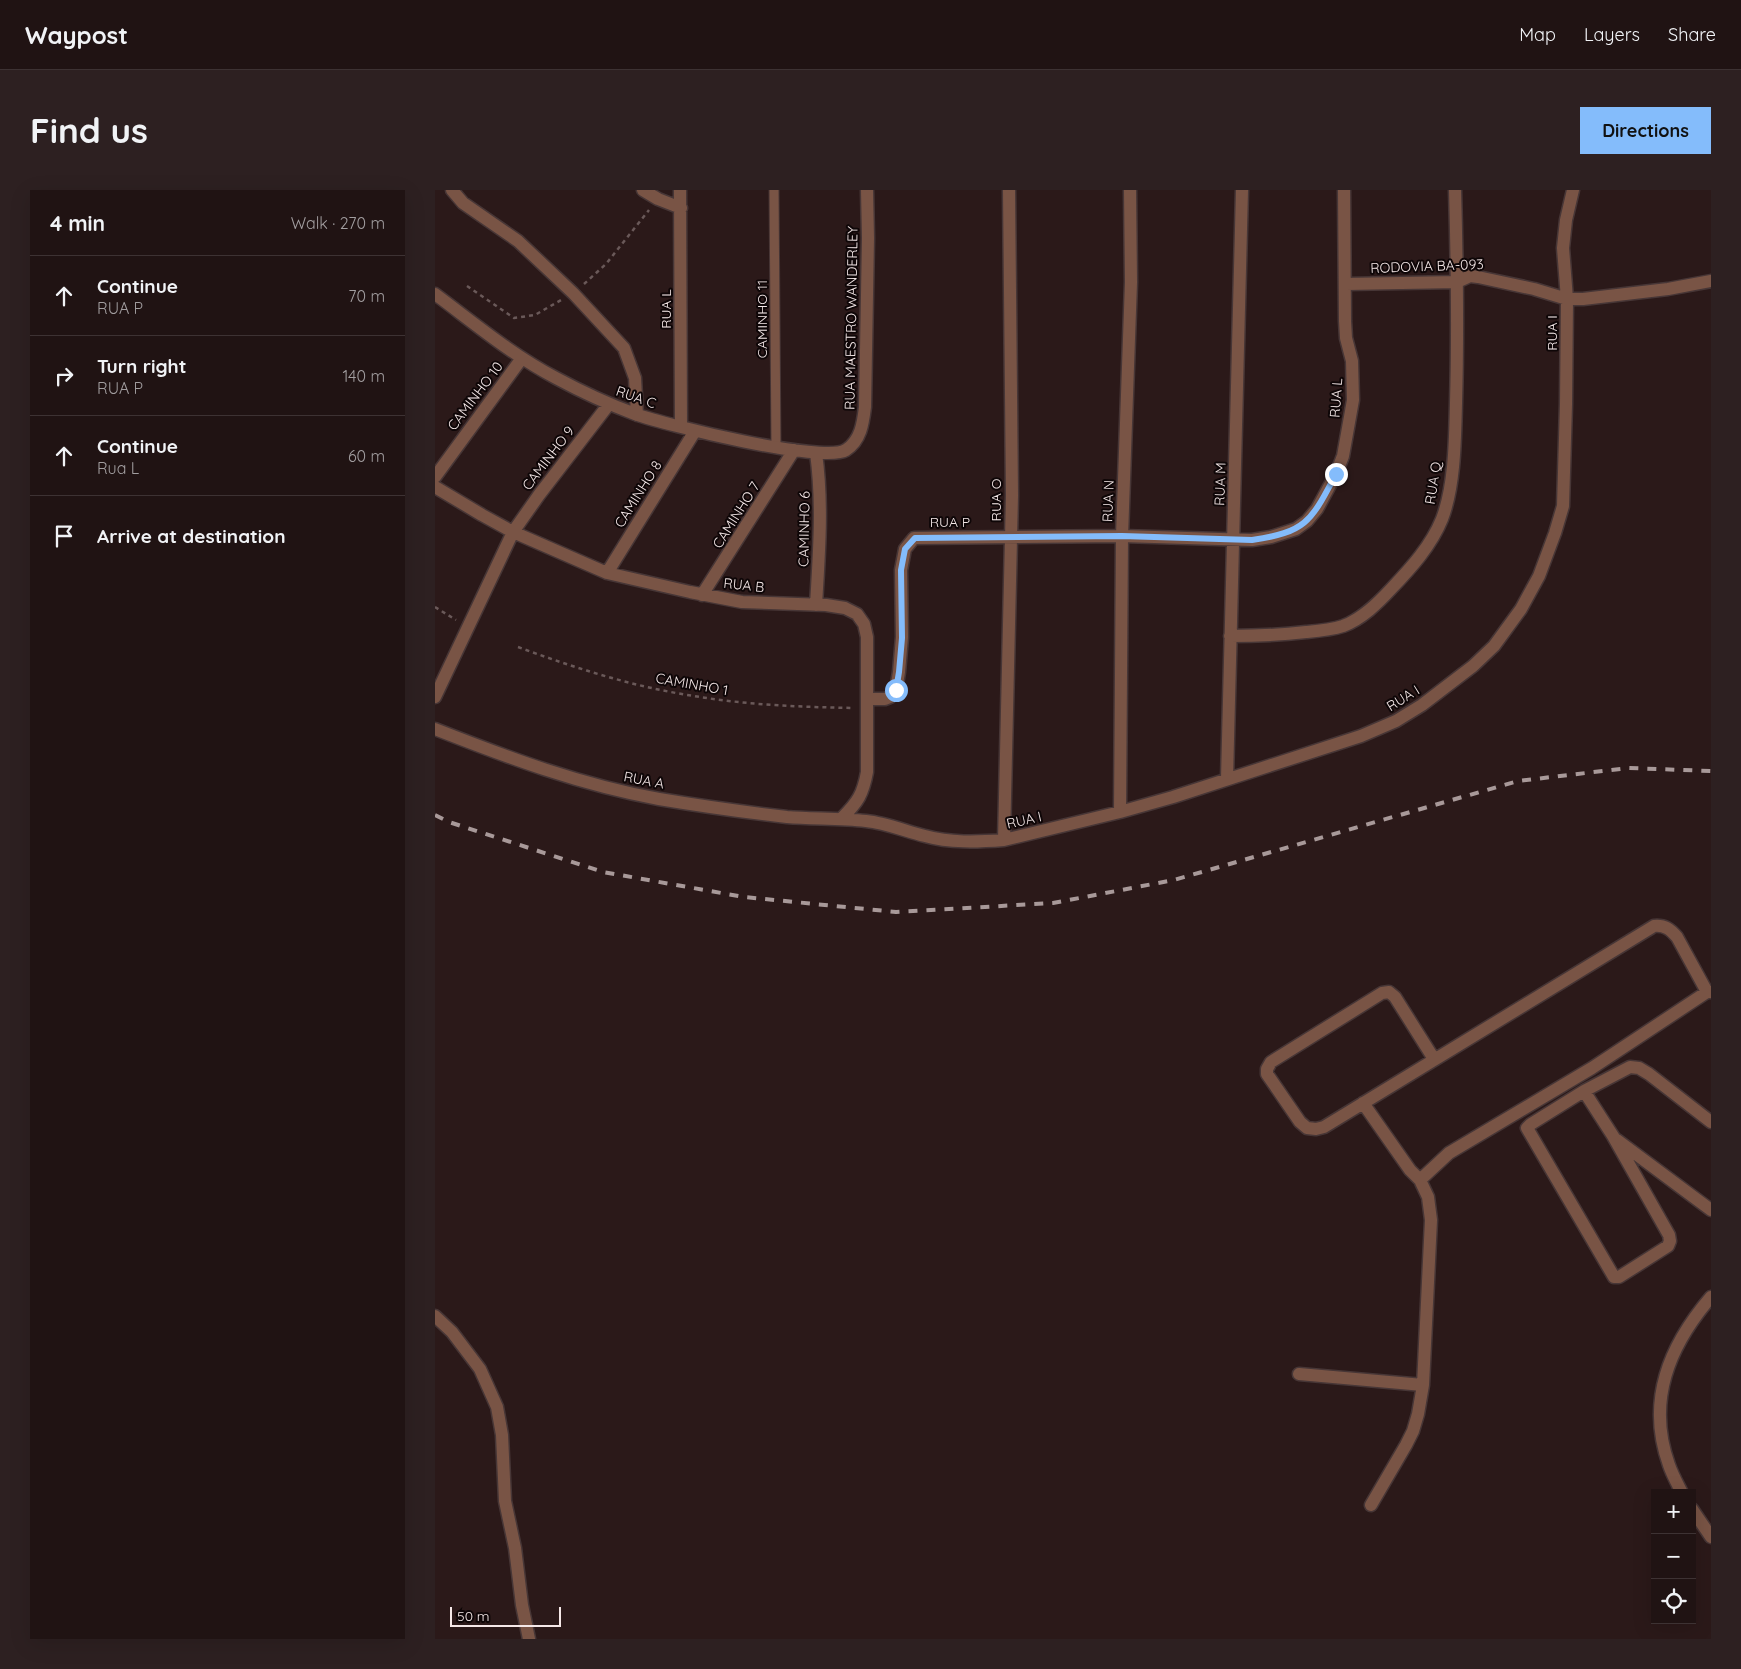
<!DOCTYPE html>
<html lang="en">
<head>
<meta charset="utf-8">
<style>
	:root { --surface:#201313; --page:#2d2021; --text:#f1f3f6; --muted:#a29ea0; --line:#3d3233; --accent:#84bcfb }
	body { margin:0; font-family:Quicksand,sans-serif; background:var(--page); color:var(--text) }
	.controls { position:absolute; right:15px; bottom:15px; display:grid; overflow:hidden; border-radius:0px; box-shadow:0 5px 20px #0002 }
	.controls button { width:45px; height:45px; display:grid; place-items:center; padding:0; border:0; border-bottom:1px solid var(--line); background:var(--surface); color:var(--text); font:25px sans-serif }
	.scale { position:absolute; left:15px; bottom:12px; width:111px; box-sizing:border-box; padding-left:5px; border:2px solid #f5e8e8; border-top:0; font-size:14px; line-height:18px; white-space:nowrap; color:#f5e8e8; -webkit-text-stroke:4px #0e0607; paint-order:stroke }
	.stop { position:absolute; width:15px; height:15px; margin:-11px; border:4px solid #84bcfb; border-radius:50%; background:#fff }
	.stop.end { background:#84bcfb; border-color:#fff; box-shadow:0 1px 5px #0008 }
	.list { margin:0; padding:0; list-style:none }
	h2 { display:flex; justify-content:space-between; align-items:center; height:65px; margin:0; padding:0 20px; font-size:21px }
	h2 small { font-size:16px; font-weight:400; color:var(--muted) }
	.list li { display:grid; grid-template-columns:32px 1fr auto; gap:15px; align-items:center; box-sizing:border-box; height:80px; padding:0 20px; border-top:1px solid var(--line) }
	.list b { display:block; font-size:19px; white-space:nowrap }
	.list p { margin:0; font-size:16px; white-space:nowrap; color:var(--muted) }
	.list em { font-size:16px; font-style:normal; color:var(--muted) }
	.icon { flex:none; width:28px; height:28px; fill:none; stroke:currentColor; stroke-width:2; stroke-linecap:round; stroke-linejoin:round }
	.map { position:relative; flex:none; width:1276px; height:1449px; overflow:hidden; border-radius:0px }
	header { display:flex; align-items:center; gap:30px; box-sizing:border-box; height:70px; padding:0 25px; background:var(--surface); border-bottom:1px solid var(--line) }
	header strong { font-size:24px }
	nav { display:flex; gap:28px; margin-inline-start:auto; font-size:18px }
	.intro { display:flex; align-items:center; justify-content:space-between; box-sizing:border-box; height:120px; padding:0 30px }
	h1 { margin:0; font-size:35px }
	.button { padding:12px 22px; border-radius:0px; background:var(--accent); color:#111; font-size:18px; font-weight:700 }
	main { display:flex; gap:30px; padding:0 30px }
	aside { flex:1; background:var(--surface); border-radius:0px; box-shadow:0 5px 20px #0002 }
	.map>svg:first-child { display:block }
</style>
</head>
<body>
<header>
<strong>Waypost</strong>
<nav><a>Map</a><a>Layers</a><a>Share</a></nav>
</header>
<div class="intro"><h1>Find us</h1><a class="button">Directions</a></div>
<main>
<aside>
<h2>4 min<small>Walk · 270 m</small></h2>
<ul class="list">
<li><svg class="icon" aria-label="ahead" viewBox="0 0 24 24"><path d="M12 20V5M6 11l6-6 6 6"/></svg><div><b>Continue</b><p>RUA P</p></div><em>70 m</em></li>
<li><svg class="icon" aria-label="right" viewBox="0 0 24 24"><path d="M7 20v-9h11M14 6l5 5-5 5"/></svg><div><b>Turn right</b><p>RUA P</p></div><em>140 m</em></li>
<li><svg class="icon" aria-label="ahead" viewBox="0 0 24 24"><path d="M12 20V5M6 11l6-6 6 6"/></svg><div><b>Continue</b><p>Rua L</p></div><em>60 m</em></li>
<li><svg class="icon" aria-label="arrive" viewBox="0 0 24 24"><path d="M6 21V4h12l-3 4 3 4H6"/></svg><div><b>Arrive at destination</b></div></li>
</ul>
</aside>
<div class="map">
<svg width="1276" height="1449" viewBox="0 0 1276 1449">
	<rect width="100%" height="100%" fill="#2b1919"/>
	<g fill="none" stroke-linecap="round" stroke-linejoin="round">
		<g stroke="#473636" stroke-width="11">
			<path id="lane" d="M339 0 341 258"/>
		</g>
		<g stroke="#473636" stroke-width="15">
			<path id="street" d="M17 0 28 13 83 51 138 103 189 158 200 188 202 225
				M208 0 223 9 246 18
				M245 0 246 237
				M911 94 1022 92 1035 86 1043 87 1099 99 1132 109H1148L1233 99 1276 91
				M0 104C39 133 77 165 121 188 147 202 173 214 200 224 231 235 388 274 411 260 426 250 428 233 430 217L433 48 432 0
				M381 263C388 314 384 364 381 415
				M0 287 87 168
				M0 297 47 325 78 342 172 383 255 402 307 412 391 415 410 418 422 424 429 434 432 447V582C428 604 423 612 407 628
				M172 383 260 241
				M267 405 359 260
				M795 446C821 446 845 445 871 442 883 441 896 440 908 436 927 429 943 413 956 399 976 378 996 356 1007 329 1020 295 1020 249 1021 213 1023 142 1022 71 1020 0
				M0 507 78 342 104 305 174 214
				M433 509H450L455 507 461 500 464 482 467 447 466 380 470 359 479 348 687 346 817 350 836 347 861 339 872 331 882 319 901 284 908 266 918 210 917 171 911 148 910 131 909 0
				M0 539C74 568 146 595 224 609 266 616 309 622 352 627 378 629 405 628 431 631 451 633 470 641 490 646 515 653 542 652 569 650L685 622 738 607 926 546 961 531 987 515 1038 476 1059 456 1086 419 1104 386 1120 343 1128 316 1131 214 1132 109 1128 58 1131 30 1138 0
				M792 589 807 0
				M685 622 687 346 696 92 695 0
				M569 650 577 305 574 0
				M999 869 960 807 954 802 947 803 836 872 832 879V884L865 932 872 938 881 939 889 937 1219 736C1230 735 1235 739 1242 747L1272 802
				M1149 901 1178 946 1234 1045 1235 1051 1233 1056 1184 1087H1179L1092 938 1096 934 1149 901 1195 877 1204 878 1214 884 1276 932
				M928 913 975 980 985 990
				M1182 950 1276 1020
				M0 1126 17 1142 45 1179 62 1217 67 1245 70 1311 80 1358 87 1415 94 1449
				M864 1184 988 1195
				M1247 1303C1242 1293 1237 1284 1234 1275 1211 1211 1234 1156 1276 1107
				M936 1315 971 1255 978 1241 983 1224 988 1195 996 1030 993 1007 985 990 1014 963 1157 878 1272 802H1276
				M1257 1319 1276 1347"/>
		</g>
		<path stroke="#6a5959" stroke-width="2.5" stroke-dasharray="4 4" stroke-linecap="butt" d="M149 94 171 74 214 20
			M32 96 79 128 100 125 126 110
			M0 417 21 430
			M83 457C140 478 199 497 259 506 312 515 365 517 419 518"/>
		<use href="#lane" stroke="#795445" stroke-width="9"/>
		<use href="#street" stroke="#795445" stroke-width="12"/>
		<path stroke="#a89999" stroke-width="4" stroke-dasharray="9 9" stroke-linecap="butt" d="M0 625 14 632 168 682 309 707 461 722 618 713 739 690 1083 591 1193 578 1276 581"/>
	</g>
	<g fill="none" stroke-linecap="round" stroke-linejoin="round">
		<path stroke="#84bcfb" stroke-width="6" d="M461 500 464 482 467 448 466 380 470 359 480 348 687 346 817 350C872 342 876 331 901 284"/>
	</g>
	<g text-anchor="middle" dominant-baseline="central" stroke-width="4" stroke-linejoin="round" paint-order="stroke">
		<g font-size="14" fill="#f5e8e8" stroke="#0e0607">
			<text transform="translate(992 76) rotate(-2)">RODOVIA BA-093</text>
			<text transform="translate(231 119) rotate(-90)">RUA L</text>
			<text transform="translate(416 128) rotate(-89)">RUA MAESTRO WANDERLEY</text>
			<text transform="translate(327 129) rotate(-90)">CAMINHO 11</text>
			<text transform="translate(1117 143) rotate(-90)">RUA I</text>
			<text transform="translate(40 206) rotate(-53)">CAMINHO 10</text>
			<text transform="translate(201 207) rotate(19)">RUA C</text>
			<text transform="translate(901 208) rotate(-86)">RUA L</text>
			<text transform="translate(113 268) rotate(-53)">CAMINHO 9</text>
			<text transform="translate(998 293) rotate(-81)">RUA Q</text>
			<text transform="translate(785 294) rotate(-88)">RUA M</text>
			<text transform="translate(203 304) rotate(-58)">CAMINHO 8</text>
			<text transform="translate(561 310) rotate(-90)">RUA O</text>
			<text transform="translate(673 311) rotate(-88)">RUA N</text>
			<text transform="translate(301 325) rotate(-58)">CAMINHO 7</text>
			<text x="515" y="332">RUA P</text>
			<text transform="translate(369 339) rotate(-89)">CAMINHO 6</text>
			<text transform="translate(309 395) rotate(6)">RUA B</text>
			<text transform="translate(257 494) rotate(10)">CAMINHO 1</text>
			<text transform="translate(968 508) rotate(-32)">RUA I</text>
			<text transform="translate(209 590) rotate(11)">RUA A</text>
			<text transform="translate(589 630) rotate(-13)">RUA I</text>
		</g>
	</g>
</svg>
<div class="controls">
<button>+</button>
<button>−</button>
<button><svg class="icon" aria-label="locate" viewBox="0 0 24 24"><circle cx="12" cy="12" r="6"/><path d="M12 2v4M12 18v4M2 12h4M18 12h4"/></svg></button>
</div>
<div class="scale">50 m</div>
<div class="stop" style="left:461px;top:500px"></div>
<div class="stop end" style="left:901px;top:284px"></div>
</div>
</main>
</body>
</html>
